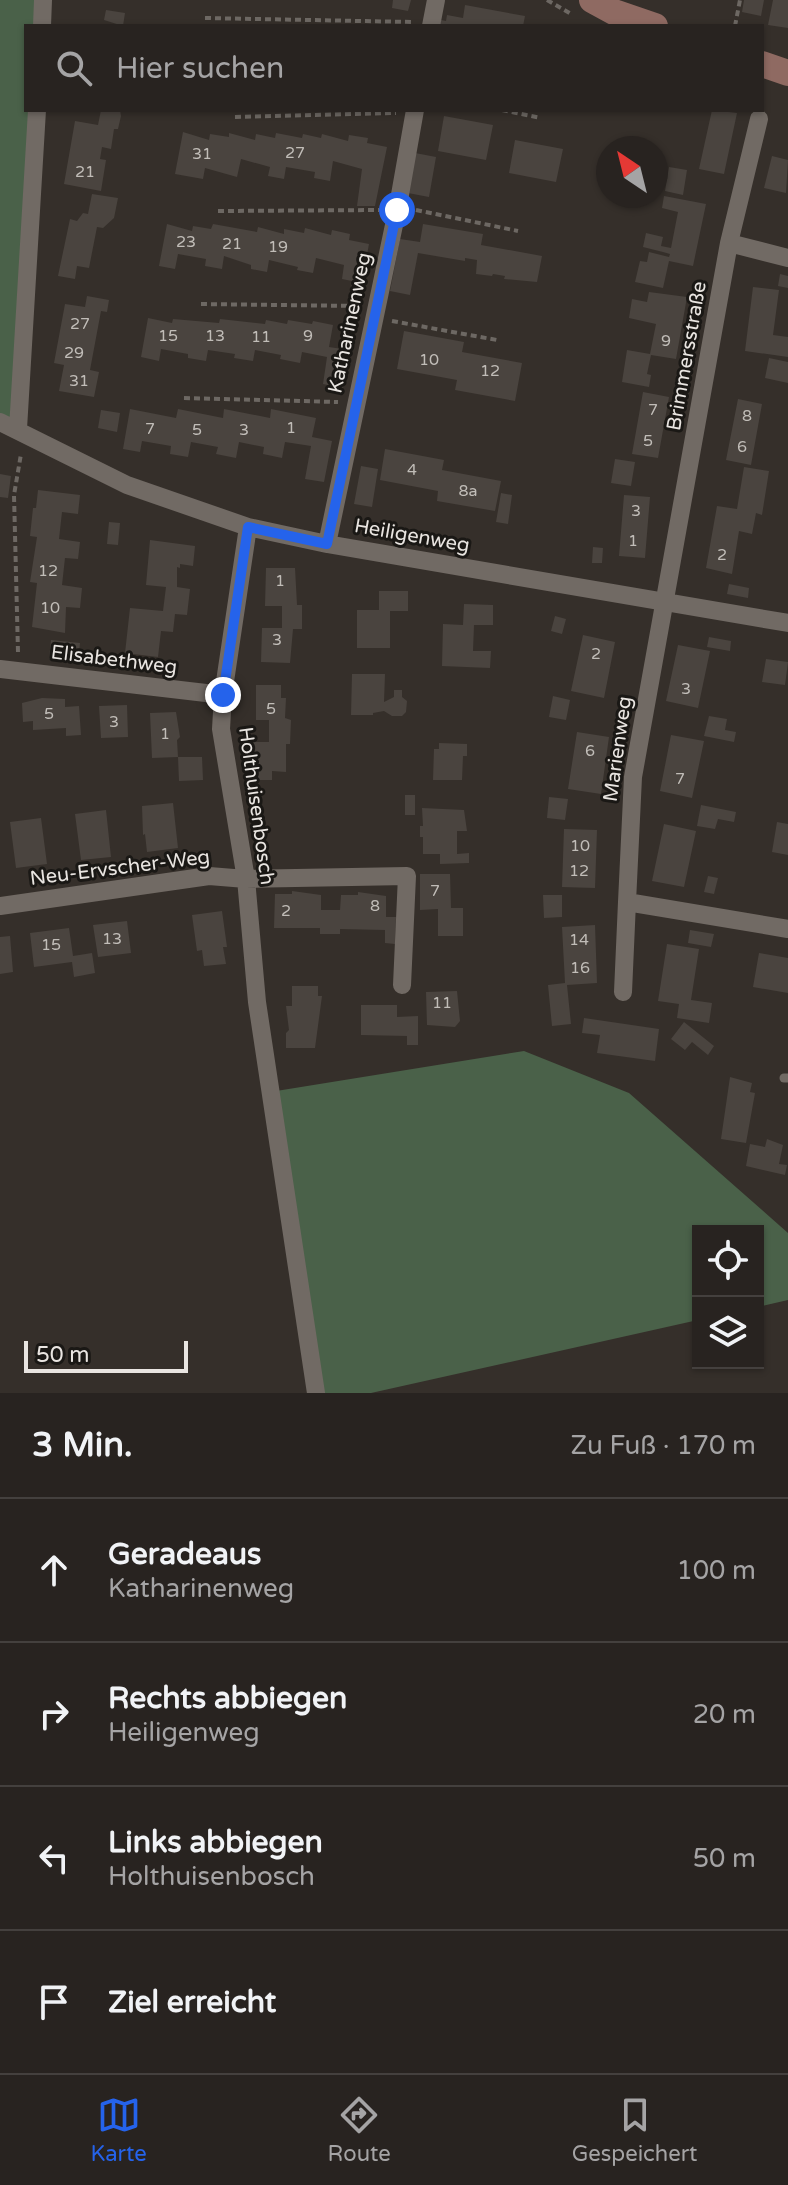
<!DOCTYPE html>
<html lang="de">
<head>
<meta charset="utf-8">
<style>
	:root { --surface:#282320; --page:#302b29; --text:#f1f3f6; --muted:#a5a4a5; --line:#44403e; --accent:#2563eb }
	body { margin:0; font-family:"Varela Round",sans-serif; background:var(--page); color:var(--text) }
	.controls { position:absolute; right:24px; bottom:24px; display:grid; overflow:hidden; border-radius:0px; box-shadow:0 2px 6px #0004 }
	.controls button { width:72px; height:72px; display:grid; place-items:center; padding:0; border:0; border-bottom:2px solid var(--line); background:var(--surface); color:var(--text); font:40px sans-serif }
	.compass { position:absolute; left:596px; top:136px; width:72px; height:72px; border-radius:50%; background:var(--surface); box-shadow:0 2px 6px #0004; rotate:325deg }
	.scale { position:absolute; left:24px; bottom:20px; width:164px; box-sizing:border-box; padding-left:8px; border:4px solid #e9e5e1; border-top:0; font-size:22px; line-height:28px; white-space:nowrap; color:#e9e5e1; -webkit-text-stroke:6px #1a1815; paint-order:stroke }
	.stop { position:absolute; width:24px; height:24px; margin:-18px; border:6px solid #2563eb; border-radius:50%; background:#fff }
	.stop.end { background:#2563eb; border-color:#fff; box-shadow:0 2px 8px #0008 }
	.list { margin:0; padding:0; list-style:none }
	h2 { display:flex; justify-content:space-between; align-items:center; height:104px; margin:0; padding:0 32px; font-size:34px }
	h2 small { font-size:26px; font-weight:400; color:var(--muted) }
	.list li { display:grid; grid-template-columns:52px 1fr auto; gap:24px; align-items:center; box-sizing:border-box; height:144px; padding:0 32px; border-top:2px solid var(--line) }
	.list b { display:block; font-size:30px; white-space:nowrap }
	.list p { margin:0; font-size:26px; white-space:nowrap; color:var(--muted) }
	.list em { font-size:26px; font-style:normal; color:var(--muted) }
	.icon { flex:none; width:44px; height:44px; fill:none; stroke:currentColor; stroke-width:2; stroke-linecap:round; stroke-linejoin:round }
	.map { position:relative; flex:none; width:788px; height:1393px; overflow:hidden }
	.search { position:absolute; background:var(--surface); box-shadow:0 2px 6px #0004; left:24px; right:24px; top:24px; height:88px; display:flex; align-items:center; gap:20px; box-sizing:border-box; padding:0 28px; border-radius:0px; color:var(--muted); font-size:30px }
	.sheet { height:680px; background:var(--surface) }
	nav { display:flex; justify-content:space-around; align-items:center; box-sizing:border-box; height:112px; border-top:2px solid var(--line); background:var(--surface); font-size:22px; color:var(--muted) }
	nav a { display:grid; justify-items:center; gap:4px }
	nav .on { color:var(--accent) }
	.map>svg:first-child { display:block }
</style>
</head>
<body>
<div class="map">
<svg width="788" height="1393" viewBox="0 0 788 1393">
	<rect width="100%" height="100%" fill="#352f2a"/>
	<path fill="#4a6149" d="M0 0H43L42 26H26V110H37L18 429 0 422Z
		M524 1051 629 1093 788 1233V1300L758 1307V1231H698V1320L371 1393H316L270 1092Z"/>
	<path fill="#4a443f" d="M393 0H411L408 11 392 8Z
		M744 0H764L761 16 742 12Z
		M773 0H788V28L768 25Z
		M465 5 525 16 523 26H439L441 20 446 21 447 15 463 18Z
		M106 10 125 13 123 26 104 20Z
		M101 110H120L121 116 118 129H114L111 149 102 147 100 159 106 160 101 191 64 184 75 121 98 125Z
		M712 110 737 113 724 174 699 169Z
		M444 116 493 125 486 160 438 151Z
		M183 132 209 140 210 134 229 137V133L255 140 256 134 275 138 276 133 302 138 303 134 321 138 322 134 348 141 349 135 368 138 367 143 387 147 375 206H357L362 169 333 161 330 181 314 178 315 172 286 167 284 179 268 176 270 167 241 159 237 177 205 168 203 179 175 174Z
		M515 140 563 149 556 182 509 173Z
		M415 153 436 157 429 197 408 193Z
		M772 156 788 160 786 193 764 188Z
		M669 167 687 170 683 195 665 191Z
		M92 194 118 198 114 218 103 228 97 227 89 268 77 266 75 279 58 276 70 219 77 221 83 213 88 214Z
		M664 196 706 204 693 266 669 261 663 288 635 282 640 261 647 262 649 252 669 257 670 254 663 252 643 247 646 233 663 237 661 246 671 248 678 212 662 208Z
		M167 224 192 231 193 226 211 229 213 224 257 232 258 227 284 234V229L304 233 305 228 331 235 332 230 350 234 349 240 369 244 362 282 364 283 363 291 351 289 352 281 342 279 344 265 316 258 313 273 297 270 298 267 269 260 267 272 251 269V265L224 256 222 269 205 266 206 259 178 254 175 269 159 266Z
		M423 224 483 234 481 245 542 256 537 282 504 279 505 276 493 274 492 276 476 274 477 260 465 258V261L418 253 410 295 390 291 400 239 420 242Z
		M780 274 788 276V288L778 286Z
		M753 287 779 290 773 335 788 337V357L745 351Z
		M649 292 687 297 676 359 651 355 647 374 651 375 649 387 622 382 627 350 650 354 656 324 629 318 632 299 647 302Z
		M87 296 109 300 107 312 101 311 90 370 99 372 94 397 59 391 64 365 54 363 65 304 85 307Z
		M148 318 172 323 173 319 219 323 220 319 265 324 266 320 287 324 288 320 312 324 313 321 333 325 329 347 349 350 343 388 323 384 327 357 302 352 300 363 280 359 281 355 255 350 253 361 234 358 235 354 208 350 206 361 188 358V354L161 349 159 361 141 357Z
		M404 331 464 342 462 352 522 363 515 401 455 390 457 380 397 369Z
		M769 358 788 362V383L765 378Z
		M643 392 669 397 658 458 632 454Z
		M738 399 762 404 751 465 726 460Z
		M130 409 176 418 178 409 223 418 224 409 270 418 271 409 316 418 312 437 332 441 324 482 305 479 311 446 285 442 282 458 263 454 264 447 239 442 236 458 216 454 218 447 191 442 188 457 170 454 171 446 142 441 140 452 123 449Z
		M101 410 120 413 117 432 98 428Z
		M385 449 444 460 442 470 501 481 495 511 437 501 438 491 380 480Z
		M615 459 635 462 631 486 611 483Z
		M361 466 378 469 372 507 354 504Z
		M744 467 769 471 762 515 756 513 752 534 739 531 732 574 706 568 717 506 737 509Z
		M0 474 11 476 8 498 0 497Z
		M38 490 80 495 78 514 62 512 59 539 80 542 78 559 65 558 62 585 82 588 80 608 66 607 65 633 32 627 37 583 30 582 37 537 30 536 33 508H36Z
		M501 493 512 495 508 524 496 522Z
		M624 495 650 497 645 558 619 556Z
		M109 522 120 523 118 545 107 544Z
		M150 540 195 546 193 566 180 564V568L177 567V587L190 589 187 615 175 614 173 632 161 631 158 657 125 653 130 608 163 611 166 587 146 585Z
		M593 547 603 548 602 563H592Z
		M266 568H295L297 605H302V629H293L290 663 261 662 262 628H282V606H265Z
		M729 584 749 588 748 598 727 594Z
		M379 591H408V611H390V648H357V610H379Z
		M464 604 493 605V625H474L473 651H491L490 668 442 666 443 624 463 625Z
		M555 616 566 619 562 634 551 631Z
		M583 635 615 642 604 698 571 691Z
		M709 637 731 641 730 651 707 647Z
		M51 640 80 643 78 662 49 659Z
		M678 645 710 651 698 708 666 701Z
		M766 659 788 662 785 685 762 682Z
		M352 674H385L384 702 394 697V690H402V697L407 701 406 712 402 716H392L384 711 373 713V715H351Z
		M256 685H281V698H286L285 718 291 720 290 744H286V772L272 771V780H253V742H269V720H256Z
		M553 696 570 700 566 720 549 717Z
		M42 698 65 699V707L79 706 81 735 66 736V728L33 730V721L23 722 22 703Z
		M127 705 128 737 101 738 99 706Z
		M176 712 180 737 177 740 178 757 152 758 150 713Z
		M709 716 727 719 725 730 736 732 734 742 704 736Z
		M577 732 609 737 601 794 568 789Z
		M671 735 704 741 692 798 660 791Z
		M439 743 467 744V756H463L462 780H433L434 749H439Z
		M178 757H202L203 780 179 781Z
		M405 795H415V815H405Z
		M549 797 568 799 565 820 547 818Z
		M173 803 178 848 147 852 145 834 143 835 142 806Z
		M701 805 736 812 734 822 718 819 715 829 697 826Z
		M422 808 464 810 467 831H457V854L469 853V863L440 864V854H423V837H420V826H423Z
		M106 810 111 857 81 860 75 814Z
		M41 818 47 864 16 868 10 822Z
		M777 822 788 824V855L772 852Z
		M664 824 696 831 684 887 652 881Z
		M564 829 597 830 595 888 562 887Z
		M420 874H450L451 908H463V936H438V909L420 910Z
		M708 876 718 878 714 894 704 892Z
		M292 891 321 895V910H340L341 895H358V892L386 896V917H396L395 944 385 943V930L340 929V934H320V928H274L275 894H292Z
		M543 895H562V917L544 918Z
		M222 911 227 947H223L226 964 204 966 202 950 197 951 192 915Z
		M127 921 131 953 98 957 93 925Z
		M595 925 597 983 567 985 571 1024 552 1026 548 985 565 983 562 927Z
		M69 928 73 956 92 953 95 973 74 977 72 962 34 967 30 933Z
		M690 930 714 934 711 947 688 943Z
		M10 936 13 972 0 974V937Z
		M667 944 699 949 691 1000 712 1003 709 1023 677 1018 679 1004 658 1001Z
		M759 953 788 958V993L753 987Z
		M292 986H318V996H322L315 1048H286V1033L289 1030 286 1006H292Z
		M457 991 460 1021 455 1027 427 1025 426 992Z
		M361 1005H397V1017L418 1016V1045H407V1036L361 1035Z
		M584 1018 659 1029 655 1061 597 1053 600 1035 582 1033Z
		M684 1022 714 1046 708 1055 692 1042 685 1050 671 1039Z
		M730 1077 752 1083 750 1092 755 1093 746 1143 721 1139Z
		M767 1139 783 1145 779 1164 787 1165 785 1175 746 1166 750 1144 765 1147Z"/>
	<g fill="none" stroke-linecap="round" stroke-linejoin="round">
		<path stroke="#6d6863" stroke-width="4" stroke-dasharray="6 4" stroke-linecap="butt" d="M547 0 573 15
			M205 18 413 22
			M735 26 740 0
			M502 110 541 118
			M235 117 396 113
			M416 210 518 231
			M218 211 379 210
			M201 304 357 306
			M392 321 497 340
			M184 398 338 402
			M18 652 14 495 21 454"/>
		<path stroke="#716a64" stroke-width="9" d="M784 1078H788"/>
		<path stroke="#716a64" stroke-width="18" d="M42 26 43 0
			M431 26 436 0
			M759 119 729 243 633 777 627 902 788 929
			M729 243 788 258
			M0 422 127 485 248 527 327 544 788 623
			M18 429 37 110
			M248 527 223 695 221 729 246 879 257 1002 316 1393
			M327 544 398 206 415 110
			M0 669 223 695
			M0 906 209 876 246 879 407 876 402 985
			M623 992 627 902"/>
		<path stroke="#8f6a62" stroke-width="26" d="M592 0 614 12 655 26
			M762 64 788 73"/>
	</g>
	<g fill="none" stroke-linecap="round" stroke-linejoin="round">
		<path stroke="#2563eb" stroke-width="10" d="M223 695 248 527 327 544 397 210"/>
	</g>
	<g text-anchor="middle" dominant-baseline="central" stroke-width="6" stroke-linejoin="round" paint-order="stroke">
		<g font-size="16" fill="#c1bdb8">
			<text x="295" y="153">27</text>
			<text x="202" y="154">31</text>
			<text x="85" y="172">21</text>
			<text x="186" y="242">23</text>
			<text x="232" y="244">21</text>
			<text x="278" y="247">19</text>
			<text x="80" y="324">27</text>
			<text x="168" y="336">15</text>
			<text x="215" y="336">13</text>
			<text x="308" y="336">9</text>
			<text x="261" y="337">11</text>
			<text x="666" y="341">9</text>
			<text x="74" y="353">29</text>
			<text x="429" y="360">10</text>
			<text x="490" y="371">12</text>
			<text x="79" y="381">31</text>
			<text x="653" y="410">7</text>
			<text x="747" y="416">8</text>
			<text x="291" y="428">1</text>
			<text x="150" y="429">7</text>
			<text x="197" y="430">5</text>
			<text x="244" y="430">3</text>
			<text x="648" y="441">5</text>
			<text x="742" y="447">6</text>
			<text x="412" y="470">4</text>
			<text x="468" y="491">8a</text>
			<text x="636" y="511">3</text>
			<text x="633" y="541">1</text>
			<text x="722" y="555">2</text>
			<text x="48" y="571">12</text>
			<text x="280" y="581">1</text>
			<text x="50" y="608">10</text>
			<text x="277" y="640">3</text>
			<text x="596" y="654">2</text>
			<text x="686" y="689">3</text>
			<text x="271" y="709">5</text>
			<text x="49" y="714">5</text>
			<text x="114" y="722">3</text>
			<text x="165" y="734">1</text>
			<text x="590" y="751">6</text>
			<text x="680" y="779">7</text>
			<text x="580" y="846">10</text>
			<text x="579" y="871">12</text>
			<text x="435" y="891">7</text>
			<text x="375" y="906">8</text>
			<text x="286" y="911">2</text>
			<text x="112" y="939">13</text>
			<text x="579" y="940">14</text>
			<text x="51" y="945">15</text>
			<text x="580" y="968">16</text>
			<text x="442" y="1003">11</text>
		</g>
		<g font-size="20" fill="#e9e5e1" stroke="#1a1815">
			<text transform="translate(350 323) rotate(-78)">Katharinenweg</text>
			<text transform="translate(687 356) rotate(-80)">Brimmersstraße</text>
			<text transform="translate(412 536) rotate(10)">Heiligenweg</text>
			<text transform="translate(114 660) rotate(7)">Elisabethweg</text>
			<text transform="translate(618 749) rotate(-82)">Marienweg</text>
			<text transform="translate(256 806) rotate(82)">Holthuisenbosch</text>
			<text transform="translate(120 868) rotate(-7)">Neu-Ervscher-Weg</text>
		</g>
	</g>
</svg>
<div class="controls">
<button><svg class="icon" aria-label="locate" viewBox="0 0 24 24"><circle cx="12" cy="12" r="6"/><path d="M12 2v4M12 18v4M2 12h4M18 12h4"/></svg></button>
<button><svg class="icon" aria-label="layers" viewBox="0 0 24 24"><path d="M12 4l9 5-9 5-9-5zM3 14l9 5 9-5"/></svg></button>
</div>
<svg class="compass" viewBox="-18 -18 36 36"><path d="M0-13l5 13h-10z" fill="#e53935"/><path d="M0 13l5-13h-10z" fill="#a5a4a5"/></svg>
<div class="scale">50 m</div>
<div class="stop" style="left:397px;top:210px"></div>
<div class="stop end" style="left:223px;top:695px"></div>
<div class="search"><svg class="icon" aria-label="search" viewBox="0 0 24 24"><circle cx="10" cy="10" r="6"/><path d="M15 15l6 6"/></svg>Hier suchen</div>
</div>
<section class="sheet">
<h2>3 Min.<small>Zu Fuß · 170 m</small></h2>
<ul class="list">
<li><svg class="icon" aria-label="ahead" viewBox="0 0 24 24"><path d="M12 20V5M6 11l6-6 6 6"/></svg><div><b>Geradeaus</b><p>Katharinenweg</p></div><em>100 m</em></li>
<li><svg class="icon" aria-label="right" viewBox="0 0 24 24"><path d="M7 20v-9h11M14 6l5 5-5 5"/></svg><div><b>Rechts abbiegen</b><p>Heiligenweg</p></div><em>20 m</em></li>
<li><svg class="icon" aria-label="left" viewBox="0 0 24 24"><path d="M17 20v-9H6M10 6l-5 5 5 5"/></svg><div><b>Links abbiegen</b><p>Holthuisenbosch</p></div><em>50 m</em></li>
<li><svg class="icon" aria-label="arrive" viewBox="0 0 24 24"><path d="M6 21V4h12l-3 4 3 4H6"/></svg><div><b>Ziel erreicht</b></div></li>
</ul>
</section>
<nav>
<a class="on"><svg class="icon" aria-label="map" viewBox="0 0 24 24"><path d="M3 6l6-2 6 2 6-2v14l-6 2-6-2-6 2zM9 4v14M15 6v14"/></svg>Karte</a>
<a><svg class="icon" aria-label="directions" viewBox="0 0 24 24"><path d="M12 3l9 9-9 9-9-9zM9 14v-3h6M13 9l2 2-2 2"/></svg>Route</a>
<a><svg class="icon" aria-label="saved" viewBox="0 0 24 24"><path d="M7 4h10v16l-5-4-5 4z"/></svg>Gespeichert</a>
</nav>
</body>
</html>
